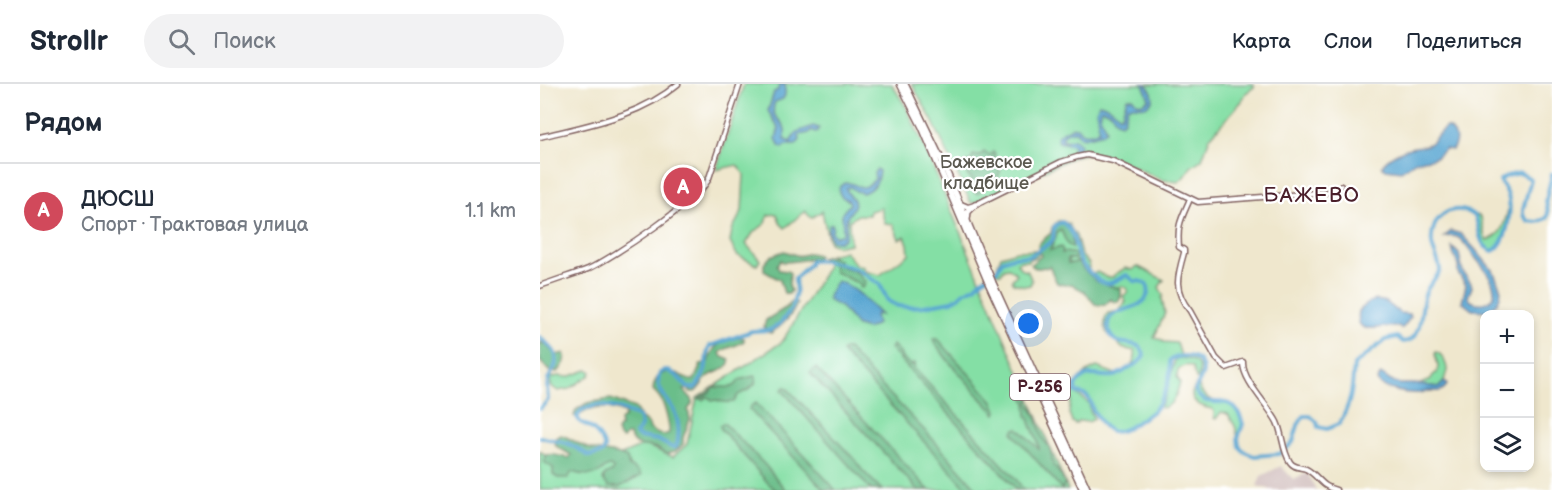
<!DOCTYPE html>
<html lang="ru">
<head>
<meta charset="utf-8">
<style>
	:root { --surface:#fff; --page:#f2f2f3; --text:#1f2937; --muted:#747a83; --line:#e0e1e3; --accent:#d1495b }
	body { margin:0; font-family:"Balsamiq Sans",sans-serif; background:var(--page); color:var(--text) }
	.controls { position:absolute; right:18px; bottom:18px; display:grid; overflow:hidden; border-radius:12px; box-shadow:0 3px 9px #0003 }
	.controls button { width:54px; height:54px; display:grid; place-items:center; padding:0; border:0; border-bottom:2px solid var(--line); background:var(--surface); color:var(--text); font:30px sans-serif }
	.you { position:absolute; left:489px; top:240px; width:21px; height:21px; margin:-15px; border:4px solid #fff; border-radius:50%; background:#1a73e8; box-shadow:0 0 0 9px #1a73e833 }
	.badge { display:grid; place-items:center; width:39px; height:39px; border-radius:50%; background:var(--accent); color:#fff; font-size:20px; font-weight:700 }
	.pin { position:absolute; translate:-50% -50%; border:3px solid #fff; box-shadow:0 2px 6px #0006 }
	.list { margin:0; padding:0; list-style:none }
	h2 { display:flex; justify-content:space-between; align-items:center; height:78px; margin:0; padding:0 24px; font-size:26px }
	h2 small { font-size:20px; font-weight:400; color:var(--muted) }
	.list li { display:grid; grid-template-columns:39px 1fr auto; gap:18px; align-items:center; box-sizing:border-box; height:96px; padding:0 24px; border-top:2px solid var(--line) }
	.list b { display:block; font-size:22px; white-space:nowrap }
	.list p { margin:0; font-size:20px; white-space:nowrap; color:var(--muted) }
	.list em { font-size:20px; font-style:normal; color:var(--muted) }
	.icon { flex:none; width:33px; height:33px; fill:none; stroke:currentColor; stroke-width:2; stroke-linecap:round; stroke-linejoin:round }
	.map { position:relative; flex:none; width:1012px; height:406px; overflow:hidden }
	header { display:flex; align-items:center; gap:36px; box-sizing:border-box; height:84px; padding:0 30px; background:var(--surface); border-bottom:2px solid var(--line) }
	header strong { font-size:28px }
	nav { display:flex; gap:33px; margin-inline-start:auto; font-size:21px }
	.search { width:420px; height:54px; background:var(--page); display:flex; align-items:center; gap:15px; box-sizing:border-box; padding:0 21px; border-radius:33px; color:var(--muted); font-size:22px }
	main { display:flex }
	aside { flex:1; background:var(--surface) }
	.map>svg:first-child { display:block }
</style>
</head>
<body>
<header>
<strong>Strollr</strong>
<div class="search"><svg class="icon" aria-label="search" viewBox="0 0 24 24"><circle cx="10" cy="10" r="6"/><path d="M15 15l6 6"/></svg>Поиск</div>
<nav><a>Карта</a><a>Слои</a><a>Поделиться</a></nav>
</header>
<main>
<aside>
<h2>Рядом<small></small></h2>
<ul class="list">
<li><span class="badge">A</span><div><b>ДЮСШ</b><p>Спорт · Трактовая улица</p></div><em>1.1 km</em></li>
</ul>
</aside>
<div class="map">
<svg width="1012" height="406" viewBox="0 0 1012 406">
	<rect width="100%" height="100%" fill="#fff"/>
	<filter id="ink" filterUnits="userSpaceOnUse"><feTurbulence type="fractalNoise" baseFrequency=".0167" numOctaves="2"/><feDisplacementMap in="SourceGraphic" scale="12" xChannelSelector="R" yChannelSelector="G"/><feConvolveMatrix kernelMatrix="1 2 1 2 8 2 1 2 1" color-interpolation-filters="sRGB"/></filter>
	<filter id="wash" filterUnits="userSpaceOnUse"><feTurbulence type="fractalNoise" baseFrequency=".008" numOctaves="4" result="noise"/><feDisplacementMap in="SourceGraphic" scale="24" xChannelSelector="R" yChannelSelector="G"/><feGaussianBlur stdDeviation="1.35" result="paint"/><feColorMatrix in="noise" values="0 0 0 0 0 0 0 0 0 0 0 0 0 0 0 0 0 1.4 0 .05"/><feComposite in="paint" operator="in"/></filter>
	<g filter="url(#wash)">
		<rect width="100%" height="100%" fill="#efe7cd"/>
		<path fill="#d1bfbe" d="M741 382 753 395 768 389 776 406H730L729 405 717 402 721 392Z"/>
		<path fill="#84dfa5" stroke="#677f68" stroke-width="1.5" d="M204 0H352L366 23 385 64 528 406H0V367L13 376 60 380 105 361 133 373 147 360 157 314 242 258 285 187 290 171 305 167 316 181 324 183V187L340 191 369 170 368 160 365 152 359 155 353 140H345L341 124 330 127 329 131H318L309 137 310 160 297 162 289 159 282 127 271 134 265 127 245 144 241 140 237 130 228 131 226 139 213 149 206 160 220 176 217 181 197 171 190 158 192 146 202 127 204 90 197 81 176 86Z
			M372 0H714V3L706 9 702 17 670 53 662 75 651 83 643 94 638 98 622 96 579 76 563 71 550 69 535 72 439 118 431 119 392 36Z
			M150 80 163 101 134 124 123 105 129 101 123 90 132 84 137 90Z
			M969 123C969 138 967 158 953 167 937 162 941 146 935 132L937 131 941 133 945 154 947 156C962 154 965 136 969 123Z
			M530 143 536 152 541 171 549 180 548 190 538 177 534 179H528V175H534L531 169H522V167H510L512 160 515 156 518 147 521 146 527 160 532 153Z
			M499 165 500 168 496 173 489 175 488 177H481L477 179 480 184 485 187 487 186 492 197 490 201 485 202 473 199 472 196 477 190 469 184 464 185 461 190 457 189 456 186 461 172C466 171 472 168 477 167 485 166 491 168 499 165Z
			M597 182 624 196 619 203 623 211 622 215 625 229 614 254 623 256V258L637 259 641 272 633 274 630 276V287L623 312 615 325 591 343 574 348C560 342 563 335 553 327 550 314 550 312 536 308 534 295 546 288 557 283L578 291C588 284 597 281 595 267L582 264 571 251 568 250C564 243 563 236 568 229L582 227 581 224 586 218 583 212 586 210 588 206 583 202 577 204 558 198 550 191 557 188 566 193H573L574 191 585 184 593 186Z
			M896 268 900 270C903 274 907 281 907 286 907 290 904 294 904 298L899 303 878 301 890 296 894 290 897 289 898 282 895 270Z
			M639 274C653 275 664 278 658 295H656L653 284C647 279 644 282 638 286L637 293 640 298C637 309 634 322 622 324L620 323C629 309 630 291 635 276Z
			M47 286 51 287 50 291 29 305 18 307 11 302 10 294 18 292 28 293Z
			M658 299C660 309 668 317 679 318 684 318 685 317 689 319 697 322 701 332 703 340L698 354 695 342 688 330 681 328 676 335 674 334V327L672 325C657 322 644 314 658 299Z
			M530 305 549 319 550 327 554 334C550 340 545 337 539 337L535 340 532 338 529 329 531 316 528 307Z"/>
		<path fill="#6bbe8a" stroke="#5a6e5a" stroke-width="1.5" d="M444 68 450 72 453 68 455 70V81L461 84C459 90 459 97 452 98 449 104 442 103 438 109H435L430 103 429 99 433 96 427 91 429 87 424 83 426 79 432 75 433 71 439 72Z
			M518 137H522L529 140C531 146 533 158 532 164L527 160 521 146 517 149C516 156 513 160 510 166L521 163 523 166 522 169 525 168 536 170 535 175H528V179H534L537 177 544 186 558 198 581 205V213L578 218H574L571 215 565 221C551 223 554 216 545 208 541 205 536 204 532 200L524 201 517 199 509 182 506 184 504 183C499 185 494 185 491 180L501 172 498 162 499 159 511 149 512 143Z
			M244 167 259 172 270 169 278 171 277 174C265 175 255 178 243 178L241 176 237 181 239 186 247 187 250 189 249 201 251 207 249 210 244 209 240 196 224 187V180L231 172Z
			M287 172 299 176 301 182 319 189 321 194 325 197 324 203 321 204 319 199C310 197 303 190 294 188L293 180 281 174Z
			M254 216 257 220C252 232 242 242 231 249L227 248 224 242 226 236 247 223 251 217Z
			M197 254H204V257C197 263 189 261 180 269L182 273 190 276C187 288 176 286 168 293 163 297 160 304 155 308H151L147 305 144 306 152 315V320L148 326 150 335 143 354V360L135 368 125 370C122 368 119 365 116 364 105 360 93 366 90 351H86L83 355 79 353 77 347 81 342 80 337 85 332V330C70 321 50 322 37 333L34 332 36 326 47 319 71 315 95 324 102 335 109 341 110 345C116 349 122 353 129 349 130 342 124 319 120 314 118 311 115 308 113 306 114 293 123 285 136 289 144 291 145 297 154 296L161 280 168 278C173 262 180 257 197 254Z
			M397 254 453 317 457 327 456 330C446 320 437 310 428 299 419 289 411 281 403 270 400 264 395 262 393 255Z
			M0 258 6 261 16 271 24 269C28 276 23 282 18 288L9 287 0 277Z
			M353 261 360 269 362 274 371 281 375 279 374 284 475 394 484 406H477L350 264Z
			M305 265H308L339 299 390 352 438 406H428L302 268Z
			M276 284 389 406H378L270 289Z
			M214 292 216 293 215 300 208 306 198 311 194 318C187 319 183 319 176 316L172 317 170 314 166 313 163 316 159 315 170 308 173 303C184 302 194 307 199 296Z
			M245 303H246L316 377 322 386 342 406H331L242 306Z
			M487 310 490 313 488 319C491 323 494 328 496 332 501 346 498 352 510 363L513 381 522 392 525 400 522 405 519 402 475 352 473 348 475 345 478 344 499 365C498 354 491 345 489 334L487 333 486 318 483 312Z
			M216 319 294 404 295 406H284L209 325 212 321Z
			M184 339 225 381 246 406H236L228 399 181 345 180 342Z
			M21 351C31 354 39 361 48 364 60 369 75 367 87 374L89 382 98 387 101 392 80 403H69L63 396 65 391 73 387V384L70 382C66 382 64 385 62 387 55 393 40 391 32 388L28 394H18L13 391V384L4 378 5 371C15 369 19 373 29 374L31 371 16 362 14 355Z"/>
		<path fill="#59a6d2" stroke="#52627e" stroke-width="1.5" d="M240 0H245V11L243 15 235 18C229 34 241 33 245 45 245 49 245 52 245 56L250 58 257 48 273 42 279 44 278 47 276 48 271 46 269 49 259 51 260 56 256 61H246L243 64 239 62 236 54 239 44 228 27 234 8 238 6Z
			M603 0H606L612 8 613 15C605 28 600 20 588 22L584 36 581 39 576 37 571 28 562 25C557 35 564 37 566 46L563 49 543 54 540 53 536 47C530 47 524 48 522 54 527 60 529 54 535 55L540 61 539 65 535 66V72L532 71 533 61 519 58 517 53 519 50 532 43H537L541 48C547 51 554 49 559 46 559 44 557 29 556 27L559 20H563L574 26 580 32 582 30 587 14H593L596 18 601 20 609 15Z
			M906 43C917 47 918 57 912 66L905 65 896 73 890 75 876 77 861 87 846 85 842 82C846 73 865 64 875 63 879 62 884 63 889 60 895 56 899 48 906 43Z
			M337 85 339 87C337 101 336 103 323 109L316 107 310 103 306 104C308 112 311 111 314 116 317 124 309 128 307 134 304 145 311 162 291 156L288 147 289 141 292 140 293 142 292 148 295 152 302 151 303 148 302 129 310 120 309 117C306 115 303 114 301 112 296 105 301 98 309 99 314 99 318 104 323 103 328 103 331 99 335 95L334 89Z
			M911 147 921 150 935 165 954 188 961 206 960 213 957 219 946 227 932 226 922 218 926 201 918 189V181L913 169 912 163 919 170 923 188 931 199 932 203 928 213 931 217C939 221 948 220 954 212 956 194 940 181 930 167 926 162 923 156 917 153 912 151 909 153 904 153Z
			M297 197C314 201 329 219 341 231L337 230 335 231 337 240 327 245 317 242 301 223 288 216 289 210Z
			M837 216 846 218 860 229 870 230 871 233C868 236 865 243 861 245L859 242C854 244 851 242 845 243 831 244 815 250 819 227L829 218Z
			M841 290 851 297 860 300H875L899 303 904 298 906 299 907 301C902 309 898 307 890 307 885 307 884 308 880 309 866 310 852 307 840 301L837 297Z"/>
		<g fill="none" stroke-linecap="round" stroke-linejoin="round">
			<path stroke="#59a6d2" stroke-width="4" d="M0 253C9 262 20 268 15 282 13 287 10 291 8 296 6 303 8 309 8 316L0 325
				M0 353 27 359 40 366 49 372 62 369 65 364C61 351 52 343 40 338L37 333 42 326 47 324 58 321 77 324 99 333 101 342 96 350 99 353 118 356 131 363H136C140 353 139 338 135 329 129 315 113 305 120 289L125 286C135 288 142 297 148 304H155C161 297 165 290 166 281 167 274 166 268 170 262L212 247 230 246 240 240 252 224 256 208 255 194 267 183 271 177C283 175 307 181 318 186 326 190 331 196 339 199L348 217 358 222 368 223 384 222 412 217 419 213 424 208 435 203 442 196 457 186 462 177 473 173 490 172 511 158 513 155 514 143 517 140 522 138C535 146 534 160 538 172 542 182 548 188 556 194 560 198 564 200 570 199 576 198 581 193 587 191 589 192 591 195 594 197 598 198 603 196 607 201 608 202 609 207 608 209 604 230 566 221 568 242 571 271 599 249 604 271 601 278 597 280 590 283 585 286 580 291 573 292 556 294 547 284 535 302L536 308C550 312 550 314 553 327 560 333 561 344 571 347 579 350 590 343 597 338 601 335 607 332 612 328 624 317 632 292 630 276 641 270 662 269 663 287 663 293 657 300 655 306 667 332 692 301 703 340L698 354 699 362 705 368 714 372 739 370 748 363 753 358 758 341 764 332H770L777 338 778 343 787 345 799 340C812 318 812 305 814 281L845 256 857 253 863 258C885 257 879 221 886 208 889 200 896 194 900 187 900 177 893 169 892 160 889 133 913 116 935 132 941 146 937 162 953 167 968 159 973 123 967 109 964 104 962 101 960 96L967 92 980 89 991 95 983 126V131L988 137 997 138 1007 134 1008 129 1006 116 1012 90"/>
		</g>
	</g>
	<g filter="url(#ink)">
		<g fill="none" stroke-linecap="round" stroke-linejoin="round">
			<g stroke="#846564" stroke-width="7">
				<path id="tertiary" d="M0 53C48 41 99 33 138 0
					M650 115C641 136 637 140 639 163L644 166V169C637 193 633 206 650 227L676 274 686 284 703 278C702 296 729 322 737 338 743 351 742 366 750 378 754 384 760 383 766 385 778 391 781 403 796 406
					M421 120 428 123 435 121 521 78 537 73 547 71 573 77 658 118 790 108 798 106 801 102
					M0 202C16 196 32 191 48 185 71 175 162 114 169 94L200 0"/>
			</g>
			<g stroke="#846564" stroke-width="8">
				<path id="trunk" d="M360 0 382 43 449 201 543 406
					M365 0 403 79 453 199 548 406
					M427 136 428 128 435 121"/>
			</g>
			<use href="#tertiary" stroke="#fff" stroke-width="4"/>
			<use href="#trunk" stroke="#fff" stroke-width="5"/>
		</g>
	</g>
	<g text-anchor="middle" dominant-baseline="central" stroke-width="4.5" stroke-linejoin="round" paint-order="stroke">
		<rect fill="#fff" stroke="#80626b" stroke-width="1.5" x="470" y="290" width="60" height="26" rx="4.5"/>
		<g font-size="16" font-weight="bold" fill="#4a1f2b">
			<text x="500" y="303">Р-256</text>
		</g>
		<g font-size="18" fill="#5b5950" stroke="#fff">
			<text x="446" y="78">Бажевское<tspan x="446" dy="21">кладбище</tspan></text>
		</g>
		<g font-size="21" letter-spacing="1.5" fill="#4a1f2b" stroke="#fff">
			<text x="772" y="111">БАЖЕВО</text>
		</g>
	</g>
</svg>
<div class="controls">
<button>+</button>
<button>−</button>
<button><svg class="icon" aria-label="layers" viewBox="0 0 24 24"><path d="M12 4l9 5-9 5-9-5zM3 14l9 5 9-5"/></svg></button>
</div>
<div class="you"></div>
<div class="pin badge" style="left:143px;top:103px">A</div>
</div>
</main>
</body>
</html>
